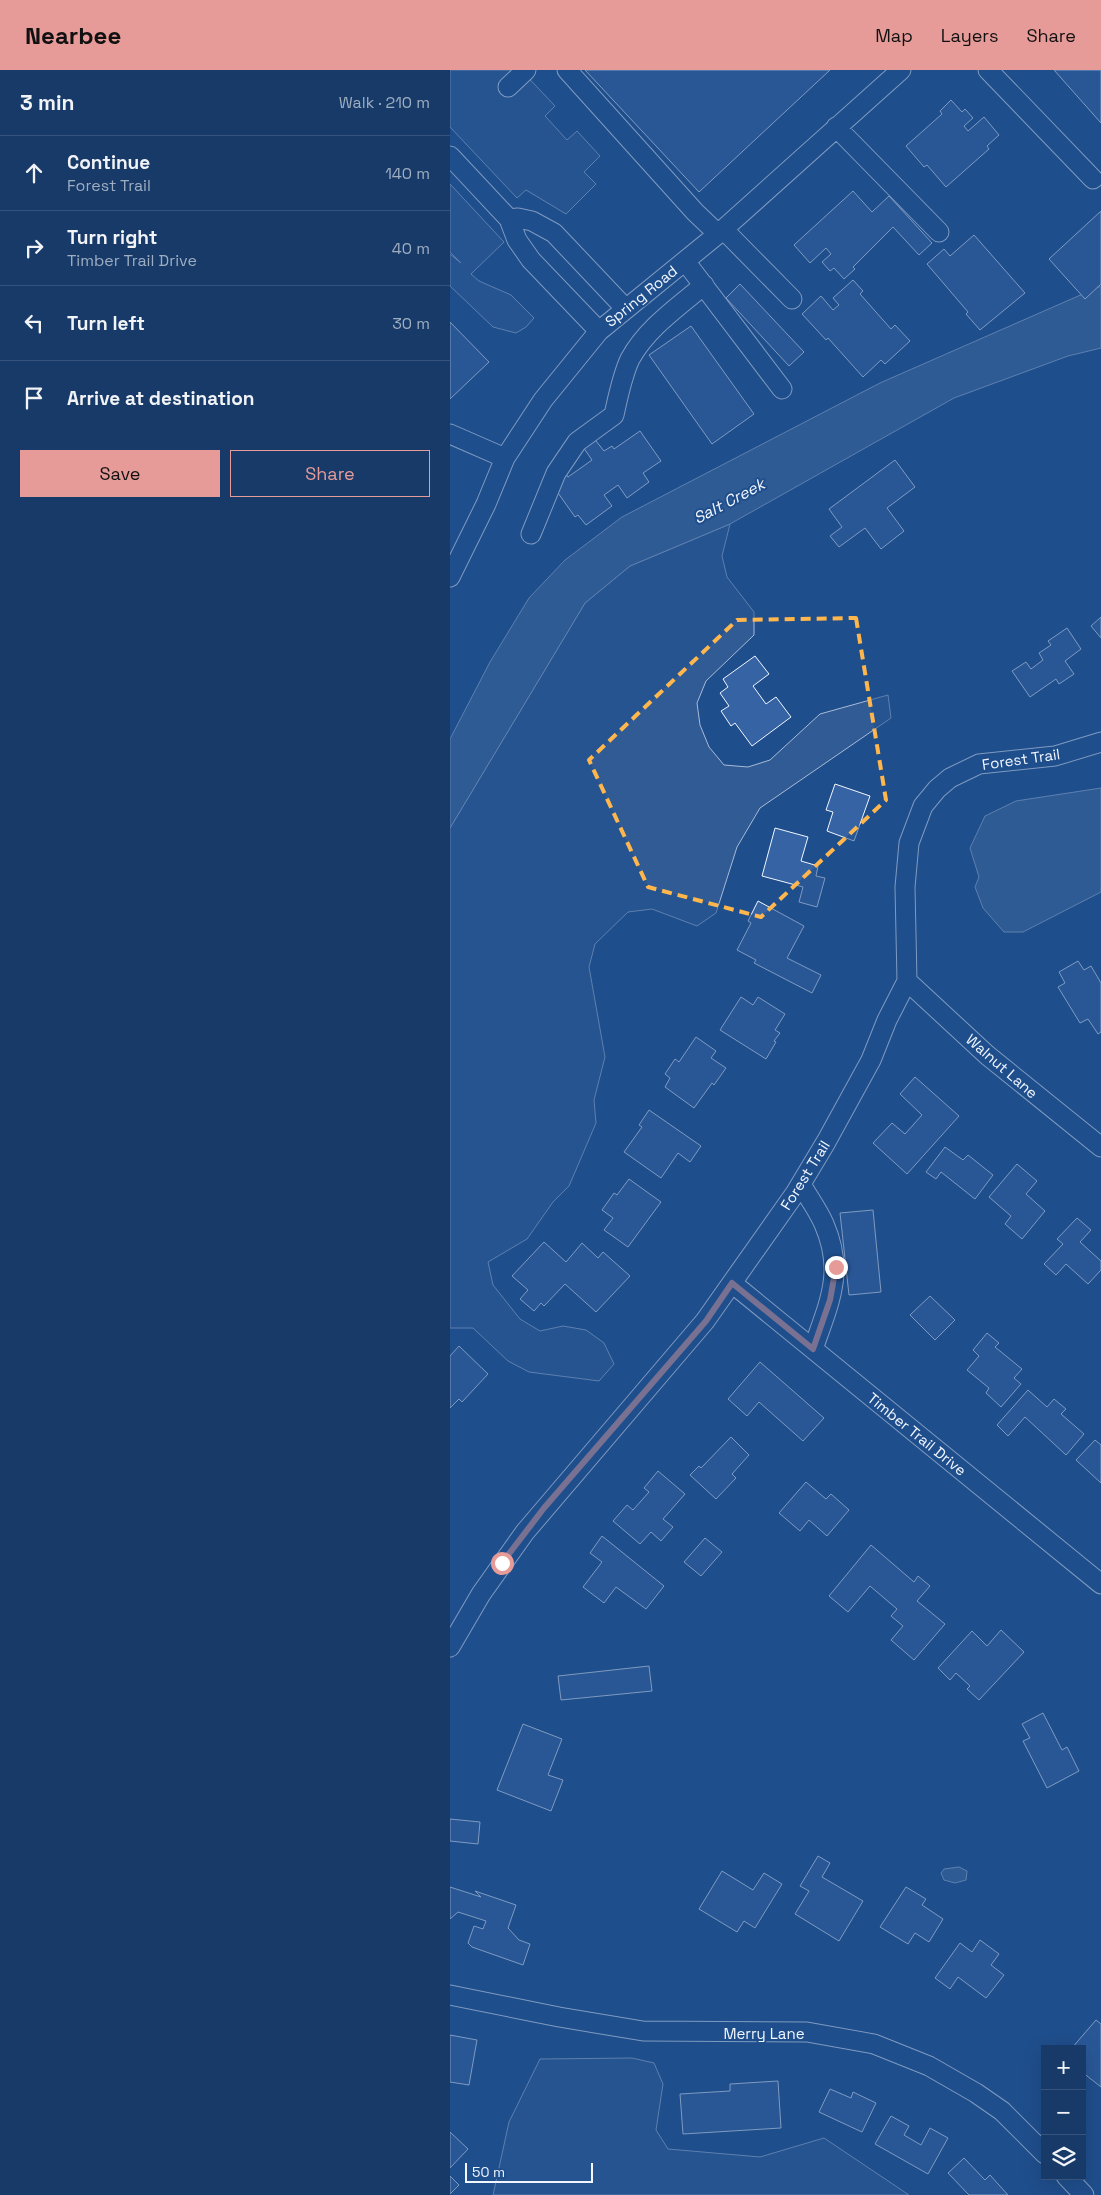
<!DOCTYPE html>
<html lang="en">
<head>
<meta charset="utf-8">
<style>
	:root { --surface:#173a69; --page:#244571; --text:#f1f3f6; --muted:#9eadc0; --line:#36547d; --accent:#e69b98 }
	body { margin:0; font-family:"Space Grotesk",sans-serif; background:var(--page); color:var(--text) }
	.controls { position:absolute; right:15px; bottom:15px; display:grid; overflow:hidden; border-radius:0px; box-shadow:0 5px 20px #0002 }
	.controls button { width:45px; height:45px; display:grid; place-items:center; padding:0; border:0; border-bottom:1px solid var(--line); background:var(--surface); color:var(--text); font:25px sans-serif }
	.scale { position:absolute; left:15px; bottom:12px; width:128px; box-sizing:border-box; padding-left:5px; border:2px solid #f2f6ff; border-top:0; font-size:14px; line-height:18px; white-space:nowrap; color:#f2f6ff; -webkit-text-stroke:4px #1f4e8c; paint-order:stroke }
	.stop { position:absolute; width:15px; height:15px; margin:-11px; border:4px solid #e69b98; border-radius:50%; background:#fff }
	.stop.end { background:#e69b98; border-color:#fff; box-shadow:0 1px 5px #0008 }
	.list { margin:0; padding:0; list-style:none }
	h2 { display:flex; justify-content:space-between; align-items:center; height:65px; margin:0; padding:0 20px; font-size:21px }
	h2 small { font-size:16px; font-weight:400; color:var(--muted) }
	.list li { display:grid; grid-template-columns:32px 1fr auto; gap:15px; align-items:center; box-sizing:border-box; height:75px; padding:0 20px; border-top:1px solid var(--line) }
	.list b { display:block; font-size:19px; white-space:nowrap }
	.list p { margin:0; font-size:16px; white-space:nowrap; color:var(--muted) }
	.list em { font-size:16px; font-style:normal; color:var(--muted) }
	.actions { display:flex; gap:10px; padding:15px 20px }
	.actions a { flex:1; padding:11px 0; border:1px solid var(--accent); border-radius:0px; text-align:center; font-size:18px; color:var(--accent) }
	.actions .main { background:var(--accent); color:#111 }
	.icon { flex:none; width:28px; height:28px; fill:none; stroke:currentColor; stroke-width:2; stroke-linecap:round; stroke-linejoin:round }
	.map { position:relative; flex:none; width:651px; height:2125px; overflow:hidden }
	header { display:flex; align-items:center; gap:30px; box-sizing:border-box; height:70px; padding:0 25px; background:var(--accent); color:#111 }
	header strong { font-size:24px }
	nav { display:flex; gap:28px; margin-inline-start:auto; font-size:18px }
	main { display:flex }
	aside { flex:1; background:var(--surface) }
	.map>svg:first-child { display:block }
</style>
</head>
<body>
<header>
<strong>Nearbee</strong>
<nav><a>Map</a><a>Layers</a><a>Share</a></nav>
</header>
<main>
<aside>
<h2>3 min<small>Walk · 210 m</small></h2>
<ul class="list">
<li><svg class="icon" aria-label="ahead" viewBox="0 0 24 24"><path d="M12 20V5M6 11l6-6 6 6"/></svg><div><b>Continue</b><p>Forest Trail</p></div><em>140 m</em></li>
<li><svg class="icon" aria-label="right" viewBox="0 0 24 24"><path d="M7 20v-9h11M14 6l5 5-5 5"/></svg><div><b>Turn right</b><p>Timber Trail Drive</p></div><em>40 m</em></li>
<li><svg class="icon" aria-label="left" viewBox="0 0 24 24"><path d="M17 20v-9H6M10 6l-5 5 5 5"/></svg><div><b>Turn left</b></div><em>30 m</em></li>
<li><svg class="icon" aria-label="arrive" viewBox="0 0 24 24"><path d="M6 21V4h12l-3 4 3 4H6"/></svg><div><b>Arrive at destination</b></div></li>
</ul>
<div class="actions"><a class="main">Save</a><a>Share</a></div>
</aside>
<div class="map">
<svg width="651" height="2125" viewBox="0 0 651 2125">
	<rect width="100%" height="100%" fill="#1f4e8c"/>
	<path fill="#305b95" stroke="#a8bbd7" d="M0 0H71L105 36 95 46 117 70 127 61 150 86 134 102 146 114 116 144 76 120 67 128 0 57Z
		M0 114 54 172 21 204 29 211 61 225 84 248 76 257 66 263 43 257 0 216V184L11 193 0 182Z
		M280 454 272 486 277 507 304 542V565L256 611 247 633 250 655 259 677 274 695 298 697 320 690 370 644 438 625 441 648 310 738 287 777 266 843 247 856 202 839 178 842 145 874 139 897 155 987 144 1030 146 1053 119 1116 103 1132 77 1169 38 1192 43 1215 70 1249 90 1261 113 1256 136 1260 154 1273 164 1294 149 1311 79 1302 58 1291 23 1258H0V758L135 533 180 496Z
		M182 1988 204 1993 213 2014 206 2060 218 2079 310 2087 374 2068 459 2125H43L59 2052 90 1989Z"/>
	<path fill="#446ba0" stroke="#a8bbd7" d="M651 216V278L618 286 504 328 280 454 180 496 135 533 0 758V669L40 592 79 528 115 490 172 447 430 313Z
		M651 718V822L573 862H554L533 838 525 817 529 807 520 778 535 746 566 731Z
		M509 1797 517 1801 516 1810 505 1813 494 1810 491 1803 494 1799Z"/>
	<path fill="#3563a3" stroke="#f2f6ff" d="M135 0H380L249 122Z
		M604 0H651V53Z
		M501 30 512 42 515 39 523 48 514 56 518 61 534 47 549 65 537 76 539 79 496 117 477 95 474 97 456 76 492 44 490 41Z
		M403 121 422 142 439 126 482 173 469 185 443 157 403 197 405 199 394 209 384 198 380 201 372 192 381 184 376 178 360 193 344 175Z
		M651 141V214L635 229 599 189Z
		M524 165 575 223 530 260 516 244 518 242 477 194 494 179 500 186Z
		M403 210 413 221 410 224 441 259 445 255 460 271 435 294 431 290 413 307 378 268 376 270 352 244 371 226 383 240 389 235 383 228Z
		M290 214 354 282 339 296 276 228Z
		M0 252 39 292 0 329Z
		M241 256 304 344 262 374 199 285Z
		M190 361 211 391 193 403 199 412 177 428 168 415 154 425 162 436 136 455 128 445 125 447 101 413 115 403 118 407 142 390 131 374 142 366 154 381 162 376 164 379Z
		M445 390 465 417 437 438 454 461 431 479 415 458 389 477 380 466 392 457 379 439Z
		M651 547V568L641 556Z
		M617 558 631 579 615 591 624 604 609 614 606 609 580 627 562 601 576 592 581 599 593 590 589 583 601 575 598 571Z
		M305 586 319 604 303 616 316 634 326 627 341 647 302 676 285 653 281 656 271 641 279 636 270 623 278 617 273 609Z
		M385 714 420 726 404 771 377 761 383 742 376 740Z
		M325 758 358 767 351 791 368 796 366 806 375 808 367 837 349 832 353 817 312 806Z
		M308 831 354 856 337 888 371 905 362 923 304 893 306 890 287 880 301 853 298 851Z
		M628 891 634 900 641 896 651 913V962L648 964 638 949 630 953 608 917 615 913 609 902Z
		M291 927 303 935 308 927 335 944 325 960 330 963 324 971 326 972 316 989 270 960Z
		M246 967 266 981 261 988 276 998 264 1015 262 1013 244 1038 215 1017 220 1008 215 1004 225 989 229 992Z
		M465 1007 509 1046 457 1104 423 1073 442 1053 455 1064 472 1045 450 1024Z
		M199 1040 251 1076 240 1092 228 1083 211 1108 174 1082 192 1057 189 1055Z
		M495 1077 513 1090 518 1085 543 1105 525 1129 491 1102 486 1109 476 1102Z
		M567 1094 587 1111 576 1124 595 1141 572 1169 555 1154 561 1146 539 1127Z
		M179 1109 211 1132 178 1177 154 1160 163 1148 152 1140 164 1123 167 1125Z
		M423 1140 431 1222 399 1225 390 1143Z
		M627 1148 641 1160 630 1172 651 1191V1200L638 1214 616 1194 606 1205 594 1194 613 1174 607 1169Z
		M94 1172 116 1192 132 1173 148 1188 153 1182 180 1206 146 1242 115 1214 94 1236 91 1233 84 1241 70 1229 78 1220 62 1206Z
		M480 1226 505 1250 485 1270 460 1245Z
		M537 1263 549 1273 545 1277 572 1299 564 1308 571 1314 551 1337 536 1323 539 1318 517 1300 529 1286 523 1280Z
		M9 1276 38 1304 12 1332 9 1329 0 1338V1286Z
		M310 1292 374 1348 353 1371 309 1332 297 1346 278 1329Z
		M578 1320 597 1337 604 1329 616 1339 611 1344 634 1364 616 1385 575 1347 558 1366 547 1355Z
		M281 1367 299 1385 282 1404 286 1408 266 1429 240 1405 249 1396 251 1398Z
		M645 1370 651 1375V1413L626 1390Z
		M208 1401 235 1424 213 1449 223 1457 211 1471 201 1462 190 1474 163 1451 177 1435 183 1440 199 1422 194 1418Z
		M356 1412 376 1429 381 1424 399 1440 377 1466 359 1450 350 1461 329 1443Z
		M152 1466 214 1516 196 1539 166 1517 154 1533 133 1517 152 1492 140 1483Z
		M255 1468 272 1482 251 1506 234 1492Z
		M421 1475 464 1512 468 1506 480 1516 467 1531 495 1554 464 1590 441 1570 453 1556 441 1546 447 1539 420 1516 398 1542 379 1526Z
		M551 1560 574 1582 529 1630 517 1619 520 1616 506 1603 500 1610 488 1598 522 1561 537 1576Z
		M199 1596 202 1621 111 1630 108 1606Z
		M593 1643 612 1680 617 1677 629 1701 597 1718 573 1671 580 1668 572 1654Z
		M73 1654 112 1669 98 1705 113 1710 101 1741 47 1720Z
		M0 1749 30 1752 28 1774 0 1771Z
		M368 1786 380 1793 372 1807 413 1831 389 1871 345 1844 359 1821 350 1816Z
		M272 1801 303 1820 314 1803 332 1814 305 1858 294 1851 287 1862 249 1839Z
		M0 1817 31 1827 25 1821 66 1835 58 1858 69 1870 80 1874 73 1895 22 1877 18 1873 24 1856 33 1859 36 1851 8 1842 0 1849Z
		M456 1817 476 1829 472 1835 493 1849 479 1872 465 1863 458 1874 430 1857Z
		M530 1870 549 1884 541 1895 554 1905 536 1928 508 1907 500 1919 485 1908 510 1873 522 1882Z
		M646 1950 651 1954V2017L632 2002V1979H621Z
		M0 1965 27 1970 19 2015 0 2012Z
		M328 2011 331 2058 233 2064 230 2024 280 2021V2014Z
		M380 2019 401 2028 403 2022 426 2033 412 2062 369 2042Z
		M441 2046 459 2056 454 2065 471 2075 480 2058 498 2068 478 2104 425 2074Z
		M0 2062 18 2079 0 2098Z
		M514 2088 535 2110 540 2105 558 2125H519L498 2103Z
		M0 2106 9 2115 0 2124Z"/>
	<g fill="none" stroke-linecap="round" stroke-linejoin="round">
		<g stroke="#f2f6ff" stroke-width="21">
			<path id="minor" d="M117 0 245 142 268 164
				M538 0 643 109
				M58 17 76 0
				M386 57 489 162
				M0 86 59 149 67 170 81 190 149 261
				M59 149 68 148 82 151 104 163 175 238
				M273 159 342 229
				M235 191 332 319
				M0 364 55 388
				M81 464 106 403 127 372 164 345C168 327 172 306 180 289 197 258 228 237 254 215
				M0 507 36 434 55 388 93 330 149 261 268 164 451 0
				M457 911 537 985 651 1077
				M351 1114C358 1127 368 1140 374 1154 395 1202 379 1233 363 1279
				M282 1213 651 1514
				M0 1577 31 1524 75 1462 255 1251 346 1122 376 1072 421 990 437 950 457 911 455 817 459 773 473 736 487 719 500 708 529 694 605 686 651 672
				M0 1925 109 1947 193 1961 357 1962 424 1974 479 1996 526 2023 552 2041 595 2084
				M616 2106 634 2125"/>
		</g>
		<use href="#minor" stroke="#1f4e8c" stroke-width="19"/>
	</g>
	<g fill="none" stroke-linecap="round" stroke-linejoin="round">
		<path stroke="#e69b98" stroke-width="6" d="M52 1493 94 1438 256 1251 282 1213 363 1279 380 1230 386 1197"/>
	</g>
	<path d="M0 0H651V2125H0ZM406 548 436 730 311 847 198 817 139 690 287 550Z" fill="#1f4e8c" fill-opacity=".55" fill-rule="evenodd"/>
	<path fill="none" stroke="#ffb74d" stroke-width="4" stroke-dasharray="10 6" stroke-linejoin="round" d="M406 548 436 730 311 847 198 817 139 690 287 550Z"/>
	<g text-anchor="middle" dominant-baseline="central" stroke-width="4" stroke-linejoin="round" paint-order="stroke">
		<g font-size="15" fill="#f2f6ff" stroke="#1f4e8c">
			<text transform="translate(191 226) rotate(-39)">Spring Road</text>
			<text transform="translate(571 689) rotate(-8)">Forest Trail</text>
			<text transform="translate(552 996) rotate(41)">Walnut Lane</text>
			<text transform="translate(355 1105) rotate(-58)">Forest Trail</text>
			<text transform="translate(467 1364) rotate(39)">Timber Trail Drive</text>
			<text x="314" y="1963">Merry Lane</text>
		</g>
		<g font-size="16" font-style="italic" fill="#f2f6ff" stroke="#1f4e8c">
			<text transform="translate(279 431) rotate(-28)">Salt Creek</text>
		</g>
	</g>
</svg>
<div class="controls">
<button>+</button>
<button>−</button>
<button><svg class="icon" aria-label="layers" viewBox="0 0 24 24"><path d="M12 4l9 5-9 5-9-5zM3 14l9 5 9-5"/></svg></button>
</div>
<div class="scale">50 m</div>
<div class="stop" style="left:52px;top:1493px"></div>
<div class="stop end" style="left:386px;top:1197px"></div>
</div>
</main>
</body>
</html>
